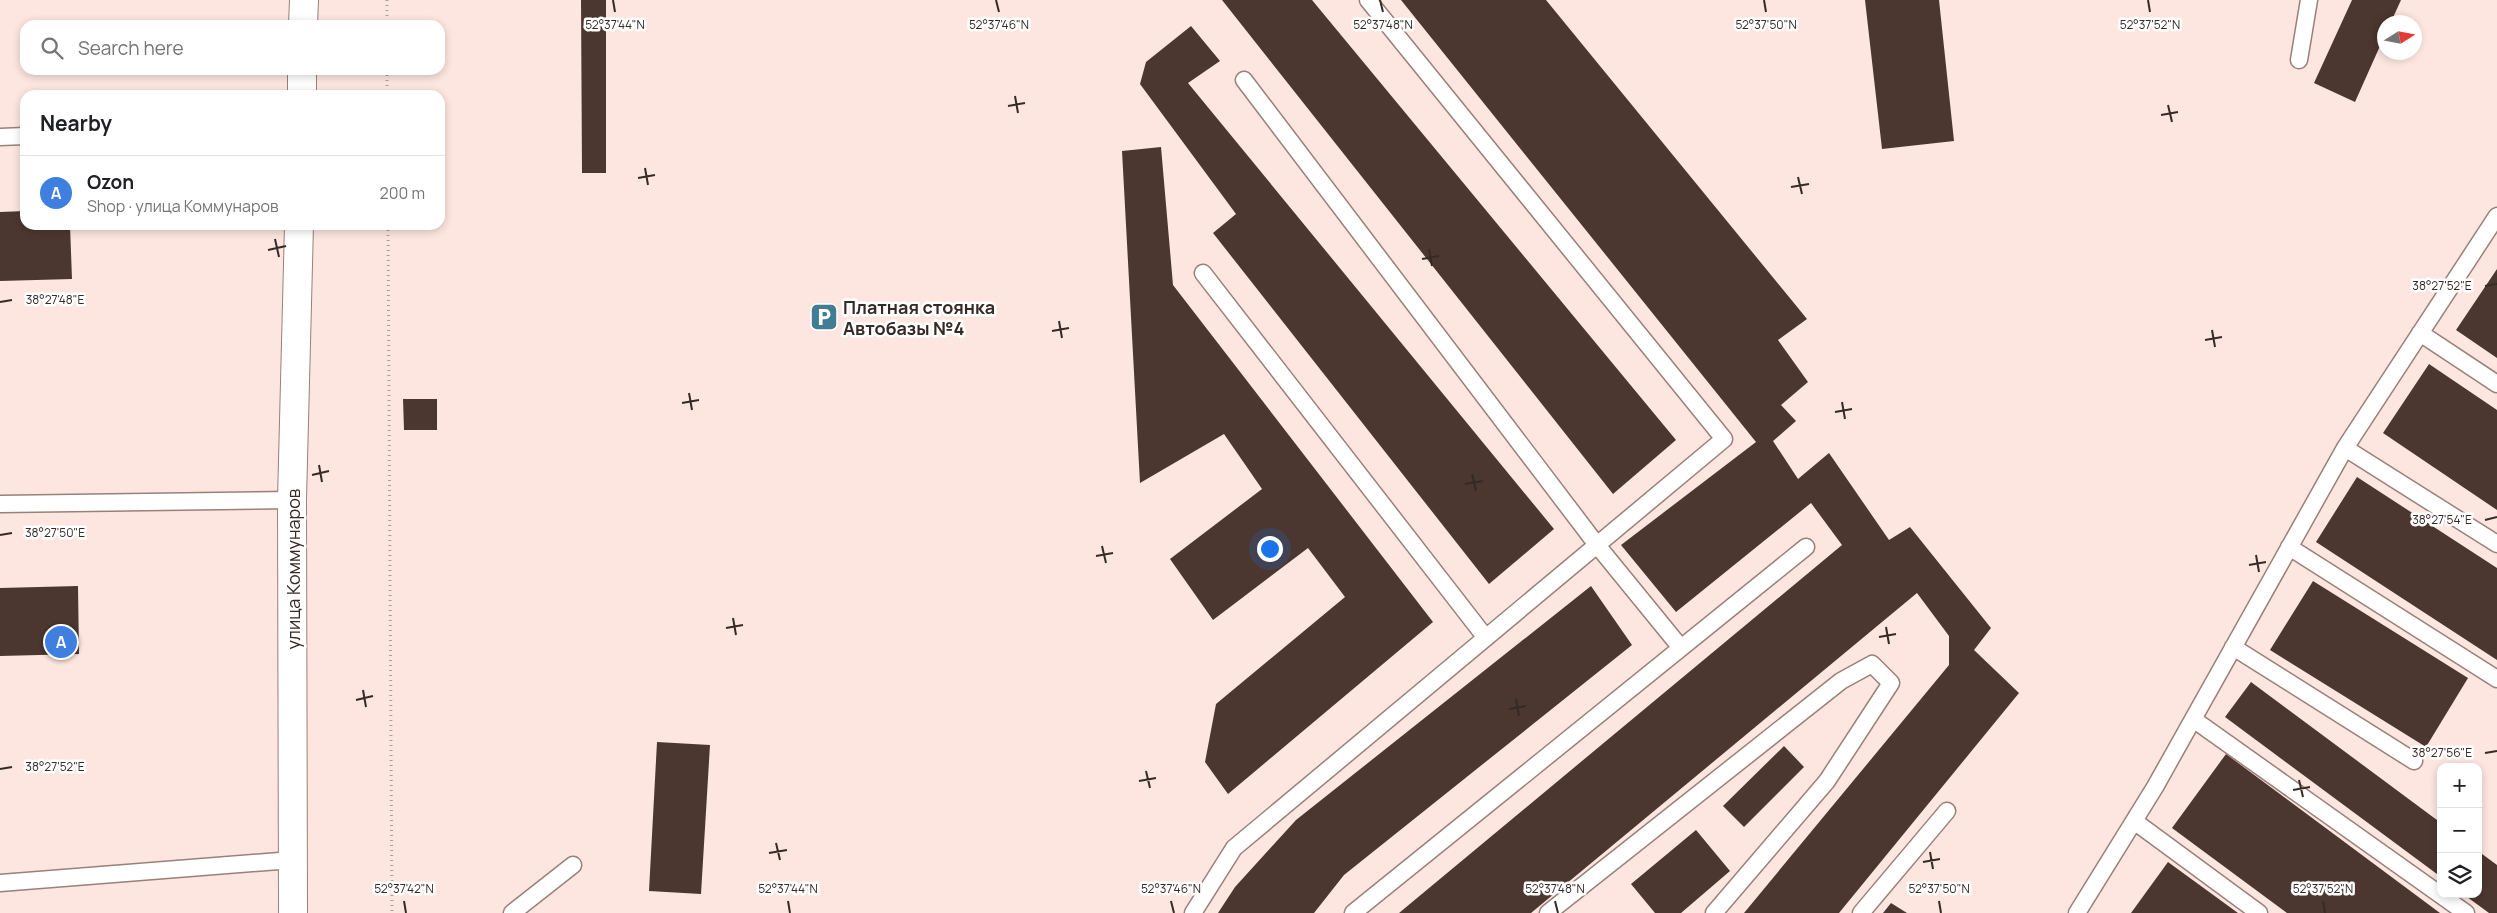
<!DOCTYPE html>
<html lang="en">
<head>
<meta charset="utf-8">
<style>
	:root { --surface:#fff; --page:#f6f6f6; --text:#202124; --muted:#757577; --line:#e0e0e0; --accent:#1a73e8 }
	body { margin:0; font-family:Manrope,sans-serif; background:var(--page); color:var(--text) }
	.controls { position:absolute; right:15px; bottom:15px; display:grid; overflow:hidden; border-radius:10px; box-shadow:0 2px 8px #0003 }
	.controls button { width:45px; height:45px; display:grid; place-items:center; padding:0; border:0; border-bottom:1px solid var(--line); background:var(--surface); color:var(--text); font:25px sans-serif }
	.compass { position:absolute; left:2377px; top:15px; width:45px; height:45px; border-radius:50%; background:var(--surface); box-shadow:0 2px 8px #0003; rotate:79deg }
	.you { position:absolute; left:1269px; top:548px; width:18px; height:18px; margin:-12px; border:4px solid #fff; border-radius:50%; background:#1a73e8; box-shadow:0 0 0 8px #1a73e833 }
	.badge { display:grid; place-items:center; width:32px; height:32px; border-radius:50%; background:var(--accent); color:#fff; font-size:16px; font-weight:700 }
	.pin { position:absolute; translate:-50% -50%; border:2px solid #fff; box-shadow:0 1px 5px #0006 }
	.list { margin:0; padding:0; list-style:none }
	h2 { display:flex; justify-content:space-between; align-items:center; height:65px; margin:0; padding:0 20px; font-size:21px }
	h2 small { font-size:16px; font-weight:400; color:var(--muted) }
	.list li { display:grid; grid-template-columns:32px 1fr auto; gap:15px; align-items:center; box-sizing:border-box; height:75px; padding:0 20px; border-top:1px solid var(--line) }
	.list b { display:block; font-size:19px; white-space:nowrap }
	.list p { margin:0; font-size:16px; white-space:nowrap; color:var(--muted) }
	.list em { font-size:16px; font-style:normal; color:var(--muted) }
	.icon { flex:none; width:28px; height:28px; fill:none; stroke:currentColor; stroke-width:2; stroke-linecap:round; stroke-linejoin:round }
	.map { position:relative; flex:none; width:2497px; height:913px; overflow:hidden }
	.search { position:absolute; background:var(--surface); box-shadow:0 2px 8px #0003; left:20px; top:20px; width:425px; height:55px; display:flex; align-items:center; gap:12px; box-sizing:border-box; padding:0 18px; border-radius:15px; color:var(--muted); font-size:19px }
	.panel { position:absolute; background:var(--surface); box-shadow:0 2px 8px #0003; left:20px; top:90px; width:425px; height:140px; border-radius:15px }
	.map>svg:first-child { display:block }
</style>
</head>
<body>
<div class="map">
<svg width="2497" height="913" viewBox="0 0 2497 913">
	<rect width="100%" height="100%" fill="#fce6df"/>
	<path fill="#4c3730" d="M581 0H606V173H582Z
		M1222 0H1312L1676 440 1613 494Z
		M1401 0H1546L1807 319 1778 340 1808 382 1781 405 1796 421 1773 441 1798 479 1829 453 1889 540 1910 527 1991 628 1974 650 2019 693 1839 913H1744L1949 665V636L1917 593 1531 913H1399L1842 545 1811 503 1676 612 1621 545 1756 442Z
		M1865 0H1939L1954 141 1882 149Z
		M2352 0H2401L2391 22H2384V37L2355 102 2314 83Z
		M1191 26 1220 61 1188 83 1554 529 1489 584 1213 233 1236 214 1140 84 1146 62Z
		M1161 147 1173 285 1433 622 1228 794 1205 762 1216 704 1345 597 1308 548 1213 620 1170 559 1262 489 1224 434 1140 483 1122 151Z
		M25 211V225H70L72 279 0 281V212Z
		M2497 269V358L2456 330Z
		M2429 364 2497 410V510L2383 433Z
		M403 399H437V430H404Z
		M2357 477 2497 568V660L2316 542Z
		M2313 581 2468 678 2426 747 2270 650Z
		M78 586 79 654 0 656V588Z
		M1591 586 1632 645 1344 875 1314 913H1218L1235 887 1296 820Z
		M2251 682 2441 823V877L2225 717Z
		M657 742 710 745 701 894 649 891Z
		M1784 746 1804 767 1744 827 1723 806Z
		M2226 754 2440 913H2287L2172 828Z
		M1696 830 1730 871 1681 913H1655L1631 884Z
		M2478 851 2497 865V913H2489L2463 894H2478Z
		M2168 862 2238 913H2131Z
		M1891 903 1907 913H1883Z"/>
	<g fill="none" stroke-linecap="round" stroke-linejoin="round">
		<g stroke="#998078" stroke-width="19">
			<path id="service" d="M2299 60 2309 0
				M1244 80 1597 545 1681 648
				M0 137 25 136
				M1203 273 1486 638
				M2420 333 2497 384
				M2345 448 2497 544
				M0 504 292 500
				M2289 547 2497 679
				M2233 647 2414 761
				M2193 719 2466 913
				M2134 821 2259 913
				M0 883 292 860
				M512 913 573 865
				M1193 913 1234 848 1724 439 1368 0
				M1353 913 1806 547
				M1548 913 1841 681 1872 664 1891 683 1827 781 1714 913
				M1861 913 1947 811
				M2077 913 2155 787 2345 448 2497 216"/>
		</g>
		<g stroke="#998078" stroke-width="30">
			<path id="secondary" d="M303 25 304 0
				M302 95V70
				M293 913 292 500 299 225"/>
		</g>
		<path stroke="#ae9d97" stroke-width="3" stroke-dasharray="1 4" stroke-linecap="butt" d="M387 0V25
			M387 70V95
			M388 225 392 913"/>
		<use href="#service" stroke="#fff" stroke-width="16"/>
		<use href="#secondary" stroke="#fff" stroke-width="28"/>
	</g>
	<path fill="none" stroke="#342a26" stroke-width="2" d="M613 0 615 12M996 0 999 12M1380 0 1383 12M1764 0 1766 12M2148 0 2150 12M1015 96 1018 113M2168 105 2172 122M1008 106 1025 103M2161 115 2178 112M645 168 648 185M1798 177 1802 194M638 178 655 175M1791 187 1809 184M275 239 279 257M1429 249 1432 266M268 250 286 246M1422 259 1439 256M2485 286 2497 284M0 302 12 300M1059 321 1062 338M2212 330 2215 347M1052 331 1069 328M2205 340 2222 337M689 393 692 410M1842 402 1845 419M682 403 699 400M1835 412 1852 409M319 465 322 482M1472 474 1476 491M312 475 329 471M1465 484 1483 481M2485 520 2497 517M0 535 12 533M1102 546 1106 563M2256 555 2259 572M1096 556 1113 553M2249 565 2266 562M733 618 736 635M1886 627 1889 644M726 628 743 625M1879 637 1896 634M363 690 366 707M1516 699 1519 716M356 700 373 696M1509 709 1526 706M2485 753 2497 751M0 769 12 767M1146 771 1150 788M2299 780 2303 797M1139 781 1156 778M2293 790 2310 787M776 843 780 860M1930 852 1933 869M769 853 787 850M1923 862 1940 859M404 901 406 913M788 901 790 913M1171 901 1174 913M1555 901 1558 913M1939 901 1941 913M2323 901 2325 913"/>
	<defs>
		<g id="parking-square" transform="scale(1.4375)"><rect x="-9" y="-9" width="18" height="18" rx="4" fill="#417d94" stroke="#fff"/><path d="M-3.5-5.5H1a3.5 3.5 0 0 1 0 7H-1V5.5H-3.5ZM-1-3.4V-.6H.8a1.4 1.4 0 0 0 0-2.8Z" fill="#fff"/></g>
	</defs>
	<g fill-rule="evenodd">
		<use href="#parking-square" x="824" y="317"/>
	</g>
	<g text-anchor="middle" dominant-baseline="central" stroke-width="5" stroke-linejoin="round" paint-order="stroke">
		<g font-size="18" font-weight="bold" fill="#342a26" stroke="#fff" text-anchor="start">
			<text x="843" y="307">Платная стоянка<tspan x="843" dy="21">Автобазы №4</tspan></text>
		</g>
		<g font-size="18" fill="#342a26" stroke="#fff">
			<text transform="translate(293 569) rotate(-90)">улица Коммунаров</text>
		</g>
	</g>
	<g font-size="12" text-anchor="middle" fill="#342a26" stroke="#fff" stroke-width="5" stroke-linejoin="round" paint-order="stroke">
		<text x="615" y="29">52°37'44"N</text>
		<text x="999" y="29">52°37'46"N</text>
		<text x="1383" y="29">52°37'48"N</text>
		<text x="1766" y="29">52°37'50"N</text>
		<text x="2150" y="29">52°37'52"N</text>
		<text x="2442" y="290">38°27'52"E</text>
		<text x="55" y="304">38°27'48"E</text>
		<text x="2442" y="524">38°27'54"E</text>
		<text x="55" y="537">38°27'50"E</text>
		<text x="2442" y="757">38°27'56"E</text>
		<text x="55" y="771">38°27'52"E</text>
		<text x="404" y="893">52°37'42"N</text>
		<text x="788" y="893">52°37'44"N</text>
		<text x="1171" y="893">52°37'46"N</text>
		<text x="1555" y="893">52°37'48"N</text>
		<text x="1939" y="893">52°37'50"N</text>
		<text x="2323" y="893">52°37'52"N</text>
	</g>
</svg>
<div class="controls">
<button>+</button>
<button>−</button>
<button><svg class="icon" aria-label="layers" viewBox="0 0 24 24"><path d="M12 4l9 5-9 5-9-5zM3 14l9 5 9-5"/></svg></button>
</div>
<svg class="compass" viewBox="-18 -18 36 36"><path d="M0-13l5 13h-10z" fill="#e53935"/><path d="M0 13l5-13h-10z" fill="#757577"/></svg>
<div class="you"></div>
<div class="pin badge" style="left:61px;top:642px;background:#3f7fe0">A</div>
<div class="search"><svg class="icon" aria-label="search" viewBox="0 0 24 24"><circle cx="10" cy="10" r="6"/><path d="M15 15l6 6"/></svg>Search here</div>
<section class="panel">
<h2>Nearby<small></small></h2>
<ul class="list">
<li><span class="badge" style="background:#3f7fe0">A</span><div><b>Ozon</b><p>Shop · улица Коммунаров</p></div><em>200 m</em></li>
</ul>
</section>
</div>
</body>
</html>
